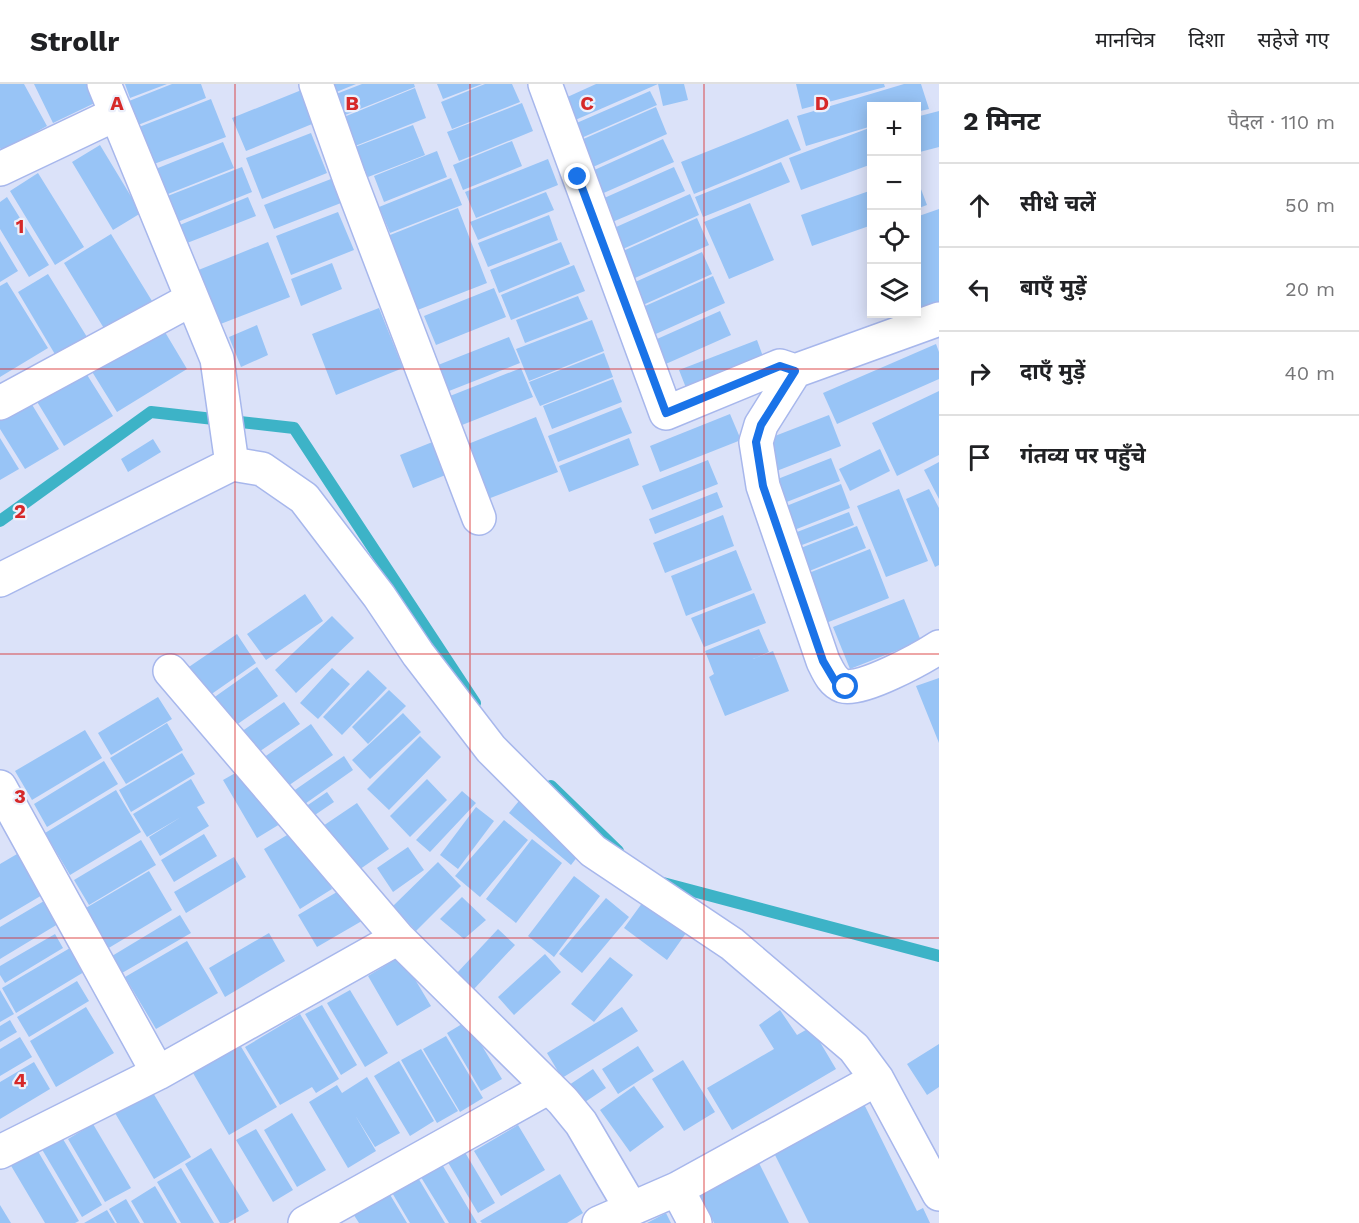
<!DOCTYPE html>
<html lang="hi">
<head>
<meta charset="utf-8">
<style>
	:root { --surface:#fff; --page:#f6f6f6; --text:#202124; --muted:#757577; --line:#e0e0e0 }
	body { margin:0; font-family:"Work Sans","Noto Sans Devanagari",sans-serif; background:var(--page); color:var(--text) }
	.controls { position:absolute; right:18px; top:18px; display:grid; overflow:hidden; border-radius:0px; box-shadow:0 3px 15px #0003 }
	.controls button { width:54px; height:54px; display:grid; place-items:center; padding:0; border:0; border-bottom:2px solid var(--line); background:var(--surface); color:var(--text); font:30px sans-serif }
	.stop { position:absolute; width:18px; height:18px; margin:-14px; border:4px solid #1a73e8; border-radius:50%; background:#fff }
	.stop.end { background:#1a73e8; border-color:#fff; box-shadow:0 2px 6px #0008 }
	.list { margin:0; padding:0; list-style:none }
	h2 { display:flex; justify-content:space-between; align-items:center; height:78px; margin:0; padding:0 24px; font-size:26px }
	h2 small { font-size:20px; font-weight:400; color:var(--muted) }
	.list li { display:grid; grid-template-columns:39px 1fr auto; gap:18px; align-items:center; box-sizing:border-box; height:84px; padding:0 24px; border-top:2px solid var(--line) }
	.list b { display:block; font-size:22px; white-space:nowrap }
	.list em { font-size:20px; font-style:normal; color:var(--muted) }
	.icon { flex:none; width:33px; height:33px; fill:none; stroke:currentColor; stroke-width:2; stroke-linecap:round; stroke-linejoin:round }
	.map { position:relative; flex:none; width:939px; height:1139px; overflow:hidden }
	header { display:flex; align-items:center; gap:36px; box-sizing:border-box; height:84px; padding:0 30px; background:var(--surface); border-bottom:2px solid var(--line) }
	header strong { font-size:28px }
	nav { display:flex; gap:33px; margin-inline-start:auto; font-size:21px }
	main { display:flex }
	aside { flex:1; background:var(--surface) }
	.map>svg:first-child { display:block }
</style>
</head>
<body>
<header>
<strong>Strollr</strong>
<nav><a>मानचित्र</a><a>दिशा</a><a>सहेजे गए</a></nav>
</header>
<main>
<div class="map">
<svg width="939" height="1139" viewBox="0 0 939 1139">
	<rect width="100%" height="100%" fill="#dbe2f9"/>
	<g fill="none" stroke-linecap="round" stroke-linejoin="round">
		<path stroke="#3db3c7" stroke-width="12" d="M0 437 151 328 294 344 475 619
			M551 702 618 767
			M663 799 939 872"/>
	</g>
	<path fill="#98c4f6" d="M0 0H24L47 42 2 67 0 64Z
		M34 0H93L101 16 53 39Z
		M125 0H167L130 14Z
		M172 0H201L206 14 138 41 129 17Z
		M331 0H356L334 9Z
		M362 0H414L415 3 340 33 331 12Z
		M437 0H482L443 15Z
		M485 0H512L520 18 452 45 441 18Z
		M596 0H658L573 37 563 15Z
		M658 0H684L688 16 663 22Z
		M796 0H884L885 3 802 25Z
		M904 0H921L929 25 916 28V22H872V42L806 62 797 32Z
		M415 4 426 34 350 64 339 35Z
		M304 5 317 38 246 67 232 34Z
		M650 7 657 21 579 55 572 41Z
		M211 15 226 53 154 80 139 43Z
		M522 19 533 47 459 77 447 48Z
		M656 23 667 50 584 87 572 60Z
		M939 27V63L916 69V33Z
		M788 35 801 66 694 110 681 78Z
		M413 41 425 71 368 93 355 63Z
		M872 43V80L801 106 789 74Z
		M311 49 327 89 262 115 246 74Z
		M663 55 674 78 590 115 581 92Z
		M512 57 522 82 463 106 453 81Z
		M223 58 234 84 163 112 153 86Z
		M100 61 141 129 113 146 72 78Z
		M437 67 447 93 384 118 374 92Z
		M548 75 558 101 476 134 465 108Z
		M781 78 790 98 703 133 695 113Z
		M242 83 252 108 175 139 165 113Z
		M674 83 685 107 603 142 593 119Z
		M38 89 84 163 55 181 10 107Z
		M916 92 927 121 916 125Z
		M451 94 462 121 390 149 379 123Z
		M331 95 341 119 274 145 264 121Z
		M872 106V141L812 162 801 131Z
		M546 108 554 126 478 156 470 138Z
		M690 110 699 131 614 169 605 148Z
		M7 113 49 181 29 193 0 145V118Z
		M248 113 256 132 182 161 175 143Z
		M750 119 774 176 729 195 704 138Z
		M458 124 487 199 415 227 385 153Z
		M939 125V228L916 230V133Z
		M338 128 354 166 291 191 276 152Z
		M549 131 558 156 488 183 478 159Z
		M697 134 709 161 626 198 614 171Z
		M111 150 152 217 105 246 64 179Z
		M0 157 18 187 0 198Z
		M268 158 290 213 218 241 196 187Z
		M561 158 570 180 499 209 490 186Z
		M702 168 712 190 634 225 624 203Z
		M332 179 342 205 301 222 291 195Z
		M574 181 585 207 511 236 501 211Z
		M48 190 87 253 56 272 18 208Z
		M713 192 725 219 649 253 636 226Z
		M7 198 48 264 0 293V202Z
		M494 204 506 233 436 261 424 232Z
		M578 212 588 235 525 259 516 236Z
		M379 224 403 284 336 311 312 250Z
		M720 227 731 251 659 283 648 259Z
		M592 236 604 267 529 297 516 265Z
		M257 241 268 271 241 283 229 253Z
		M162 243 187 285 117 328 91 286Z
		M509 253 520 279 449 307 438 281Z
		M757 256 765 278 688 309 679 286Z
		M936 260 939 268V295L837 340 823 309Z
		M604 269 613 293 540 322 529 298Z
		M521 284 533 313 462 341 450 312Z
		M84 286 113 332 64 362 36 316Z
		M613 295 622 318 552 345 543 322Z
		M939 307V371L897 392 872 339Z
		M28 314 59 365 25 385 0 345V331Z
		M621 323 632 349 558 378 548 352Z
		M730 330 741 356 660 388 650 362Z
		M829 331 841 362 774 388 762 357Z
		M536 333 558 388 480 418 458 364Z
		M0 354 19 385 0 396Z
		M629 354 639 381 569 408 559 382Z
		M153 355 161 368 128 388 121 375Z
		M440 355 453 388 413 404 400 371Z
		M880 365 890 387 850 407 839 385Z
		M831 374 840 397 774 423 765 400Z
		M708 376 718 400 652 426 642 402Z
		M939 378V415L924 386Z
		M841 400 850 424 784 450 774 427Z
		M899 405 928 477 886 493 857 422Z
		M929 405 939 424V481L935 483 906 415Z
		M717 408 723 423 655 450 649 435Z
		M849 428 854 441 789 466 784 453Z
		M723 431 734 462 665 489 653 459Z
		M857 442 866 464 802 490 793 467Z
		M870 465 889 514 821 541 801 492Z
		M736 466 752 506 686 532 671 492Z
		M754 509 766 539 704 563 691 534Z
		M305 510 323 537 266 576 247 550Z
		M904 515 921 557 850 585 833 543Z
		M332 532 354 554 296 609 275 586Z
		M759 545 769 568 753 575 773 567 789 607 725 632 709 593 714 590 705 567Z
		M237 550 256 579 203 616 183 587Z
		M257 583 278 612 229 646 209 617Z
		M332 584 350 600 318 635 300 619Z
		M368 586 387 604 342 651 323 633Z
		M939 594V659L916 602Z
		M389 606 406 622 368 660 352 643Z
		M158 613 172 635 111 671 98 649Z
		M284 618 300 640 253 672 238 650Z
		M403 629 421 648 370 695 352 676Z
		M167 639 183 666 126 700 110 674Z
		M311 640 333 671 285 704 263 674Z
		M85 646 102 674 32 716 15 687Z
		M420 652 441 673 389 726 367 705Z
		M182 669 195 690 131 728 119 706Z
		M344 672 353 686 302 722 292 708Z
		M104 677 118 700 47 743 34 720Z
		M246 683 280 740 257 754 223 696Z
		M191 695 205 719 197 723 209 742 160 772 149 753 181 733 147 753 133 730Z
		M427 695 447 716 410 753 390 732Z
		M116 706 141 748 70 791 45 749Z
		M462 707 476 719 430 768 416 756Z
		M327 708 334 718 309 735 302 725Z
		M523 712 585 763 571 781 509 729Z
		M357 719 389 765 353 790 320 744Z
		M476 723 494 737 458 785 440 771Z
		M504 736 528 756 480 813 455 792Z
		M297 745 332 805 300 825 264 765Z
		M204 750 217 772 174 798 161 776Z
		M532 755 562 779 516 839 486 815Z
		M141 756 156 781 89 821 74 796Z
		M29 763 54 804 0 836V780Z
		M408 763 424 786 393 808 377 784Z
		M234 773 246 793 186 829 174 808Z
		M438 778 461 802 416 847 393 822Z
		M149 787 172 826 102 868 79 828Z
		M574 792 600 812 554 873 528 852Z
		M347 802 367 834 317 863 298 831Z
		M648 811 691 842 667 876 624 844Z
		M462 813 486 836 464 855 440 835Z
		M606 814 629 833 582 889 559 870Z
		M44 817 58 840 0 875V843Z
		M180 831 191 849 122 889 112 872Z
		M498 845 515 861 474 905 457 889Z
		M269 849 285 877 225 913 209 884Z
		M55 850 63 864 5 899 0 891V882Z
		M187 857 218 909 156 945 125 893Z
		M70 864 84 888 16 929 2 904Z
		M545 870 561 888 514 931 498 913Z
		M401 872 431 922 397 942 368 892Z
		M610 873 633 891 594 938 571 920Z
		M77 897 89 917 29 953 17 933Z
		M0 906 14 930 0 938Z
		M350 906 388 969 365 983 327 919Z
		M322 921 357 981 341 991 305 930Z
		M86 923 114 969 56 1003 30 957Z
		M622 923 638 947 562 994 547 969Z
		M780 926 797 951 811 943 836 985 732 1046 707 1004 774 965 759 941Z
		M300 930 339 995 316 1009 312 1003 280 1021 245 963Z
		M10 936 17 948 0 958V942Z
		M467 937 502 995 481 1007 447 949Z
		M446 952 483 1014 460 1028 423 965Z
		M20 953 32 973 0 992V965Z
		M939 960V1003L927 1011 907 980Z
		M240 961 277 1023 229 1051 193 989Z
		M638 962 654 987 618 1010 602 985Z
		M421 965 458 1027 437 1039 401 976Z
		M683 976 715 1028 684 1047 652 995Z
		M399 977 434 1037 410 1052 374 992Z
		M34 978 50 1005 0 1035V998Z
		M593 985 606 1004 579 1022 566 1003Z
		M367 993 400 1049 375 1063 355 1031 376 1067 348 1084 309 1018 337 1001 342 1009Z
		M149 1002 191 1073 154 1095 112 1024Z
		M634 1002 664 1043 630 1068 600 1026Z
		M862 1016 917 1127 923 1124 930 1139H809L770 1061Z
		M292 1029 326 1086 297 1103 264 1046Z
		M93 1040 131 1104 105 1118 68 1055Z
		M518 1041 545 1086 501 1112 474 1067Z
		M256 1045 293 1106 273 1118 236 1056Z
		M60 1050 102 1121 82 1133 40 1062Z
		M36 1064 79 1137 75 1139H45L10 1080Z
		M211 1064 249 1127 228 1139H220L185 1080Z
		M463 1065 495 1119 478 1129 446 1075Z
		M440 1077 477 1139H449L419 1090Z
		M758 1077 789 1139H714L698 1107Z
		M181 1084 214 1139H181L157 1098Z
		M560 1090 583 1129 567 1139H482L480 1137Z
		M417 1092 445 1139H410L391 1107Z
		M155 1102 177 1139H144L131 1117Z
		M386 1104 407 1139H359L350 1125Z
		M126 1115 140 1139H117L109 1125Z
		M0 1121 11 1139H0Z
		M107 1126 115 1139H84Z
		M666 1129 671 1139H647Z"/>
	<g fill="none" stroke-linecap="round" stroke-linejoin="round">
		<g stroke="#a7b7ec" stroke-width="36">
			<path id="minor" d="M316 0 349 93 479 434
				M545 0 666 329 780 282 795 287 939 235
				M0 85 116 30
				M795 287 761 341 756 358 763 402 823 577C828 587 832 598 843 602 861 608 922 574 939 563
				M0 319 192 215
				M232 380 262 385 304 414 379 512 418 570 491 665 593 767 732 860 854 964 877 995 939 1110
				M0 496 232 380 217 275 104 0
				M170 587 398 854
				M0 703 158 989
				M0 1068 158 989 398 854 563 1017 581 1039 631 1124
				M677 1105 695 1139
				M305 1139 549 1003
				M599 1139 677 1105 877 995"/>
		</g>
		<use href="#minor" stroke="#fff" stroke-width="33"/>
	</g>
	<g fill="none" stroke-linecap="round" stroke-linejoin="round">
		<path stroke="#1a73e8" stroke-width="8" d="M578 93 666 329 780 282 795 287 761 341 756 358 763 402 823 577 836 599 846 603"/>
	</g>
	<path fill="none" stroke="#d62828" stroke-width="1.5" stroke-opacity="0.55" d="M235 0V1139M470 0V1139M704 0V1139M0 285H939M0 570H939M0 854H939"/>
	<g font-size="20" text-anchor="middle" font-weight="bold" fill="#d62828" stroke="#ecf0fb" stroke-width="4.5" stroke-linejoin="round" paint-order="stroke">
		<text x="117" y="26">A</text>
		<text x="352" y="26">B</text>
		<text x="587" y="26">C</text>
		<text x="822" y="26">D</text>
		<text x="20" y="149">1</text>
		<text x="20" y="434">2</text>
		<text x="20" y="719">3</text>
		<text x="20" y="1003">4</text>
	</g>
</svg>
<div class="controls">
<button>+</button>
<button>−</button>
<button><svg class="icon" aria-label="locate" viewBox="0 0 24 24"><circle cx="12" cy="12" r="6"/><path d="M12 2v4M12 18v4M2 12h4M18 12h4"/></svg></button>
<button><svg class="icon" aria-label="layers" viewBox="0 0 24 24"><path d="M12 4l9 5-9 5-9-5zM3 14l9 5 9-5"/></svg></button>
</div>
<div class="stop" style="left:846px;top:603px"></div>
<div class="stop end" style="left:578px;top:93px"></div>
</div>
<aside>
<h2>2 मिनट<small>पैदल · 110 m</small></h2>
<ul class="list">
<li><svg class="icon" aria-label="ahead" viewBox="0 0 24 24"><path d="M12 20V5M6 11l6-6 6 6"/></svg><div><b>सीधे चलें</b></div><em>50 m</em></li>
<li><svg class="icon" aria-label="left" viewBox="0 0 24 24"><path d="M17 20v-9H6M10 6l-5 5 5 5"/></svg><div><b>बाएँ मुड़ें</b></div><em>20 m</em></li>
<li><svg class="icon" aria-label="right" viewBox="0 0 24 24"><path d="M7 20v-9h11M14 6l5 5-5 5"/></svg><div><b>दाएँ मुड़ें</b></div><em>40 m</em></li>
<li><svg class="icon" aria-label="arrive" viewBox="0 0 24 24"><path d="M6 21V4h12l-3 4 3 4H6"/></svg><div><b>गंतव्य पर पहुँचे</b></div></li>
</ul>
</aside>
</main>
</body>
</html>
